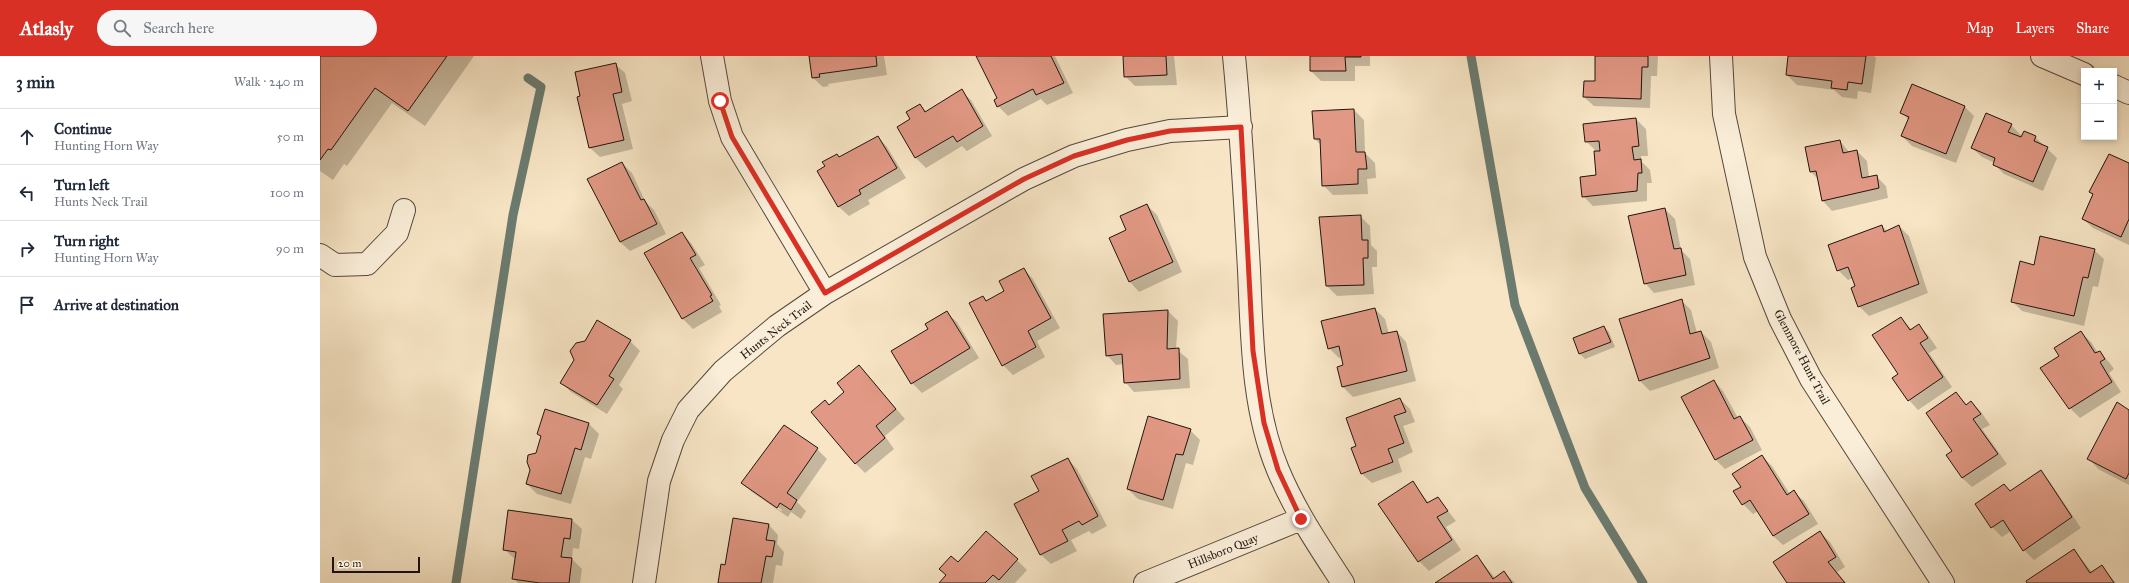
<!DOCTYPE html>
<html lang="en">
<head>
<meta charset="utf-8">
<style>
	:root { --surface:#fff; --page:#f6f6f7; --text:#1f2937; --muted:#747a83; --line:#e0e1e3; --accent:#d93025 }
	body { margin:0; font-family:"IM FELL Great Primer",serif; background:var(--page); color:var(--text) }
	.controls { position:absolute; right:12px; top:12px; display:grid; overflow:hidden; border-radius:0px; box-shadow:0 2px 6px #0003 }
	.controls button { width:36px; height:36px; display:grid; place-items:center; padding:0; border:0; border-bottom:1px solid var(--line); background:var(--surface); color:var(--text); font:20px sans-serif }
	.scale { position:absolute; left:12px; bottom:10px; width:88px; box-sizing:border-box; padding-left:4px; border:2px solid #21140e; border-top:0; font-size:11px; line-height:14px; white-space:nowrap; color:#21140e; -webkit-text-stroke:3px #faeed9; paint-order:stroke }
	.stop { position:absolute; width:12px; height:12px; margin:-9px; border:3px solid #d93025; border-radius:50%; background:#fff }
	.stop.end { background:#d93025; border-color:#fff; box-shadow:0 1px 4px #0008 }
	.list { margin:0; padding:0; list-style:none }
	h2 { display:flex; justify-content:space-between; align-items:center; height:52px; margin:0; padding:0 16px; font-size:17px }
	h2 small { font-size:13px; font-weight:400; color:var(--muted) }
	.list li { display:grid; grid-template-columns:26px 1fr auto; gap:12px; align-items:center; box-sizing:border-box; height:56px; padding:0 16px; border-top:1px solid var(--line) }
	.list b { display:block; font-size:15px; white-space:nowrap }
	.list p { margin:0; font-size:13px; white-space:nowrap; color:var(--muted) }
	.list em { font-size:13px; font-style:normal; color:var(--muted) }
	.icon { flex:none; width:22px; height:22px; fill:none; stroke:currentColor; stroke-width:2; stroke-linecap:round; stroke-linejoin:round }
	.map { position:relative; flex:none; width:1809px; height:527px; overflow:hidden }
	header { display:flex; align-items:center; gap:24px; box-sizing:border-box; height:56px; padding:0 20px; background:var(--accent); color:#fff }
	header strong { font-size:19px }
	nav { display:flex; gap:22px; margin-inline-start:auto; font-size:14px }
	.search { width:280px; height:36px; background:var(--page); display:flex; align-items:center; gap:10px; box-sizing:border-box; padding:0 14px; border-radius:22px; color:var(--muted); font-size:15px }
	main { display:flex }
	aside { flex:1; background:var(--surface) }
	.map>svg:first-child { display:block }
</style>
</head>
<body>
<header>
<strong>Atlasly</strong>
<div class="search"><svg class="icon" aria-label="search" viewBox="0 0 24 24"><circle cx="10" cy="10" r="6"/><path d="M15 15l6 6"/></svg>Search here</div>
<nav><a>Map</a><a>Layers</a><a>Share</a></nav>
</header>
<main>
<aside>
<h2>3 min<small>Walk · 240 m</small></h2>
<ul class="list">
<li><svg class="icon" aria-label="ahead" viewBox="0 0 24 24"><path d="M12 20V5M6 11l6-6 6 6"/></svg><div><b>Continue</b><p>Hunting Horn Way</p></div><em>50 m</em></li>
<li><svg class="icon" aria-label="left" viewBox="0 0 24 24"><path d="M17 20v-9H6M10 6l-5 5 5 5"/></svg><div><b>Turn left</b><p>Hunts Neck Trail</p></div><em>100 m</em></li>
<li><svg class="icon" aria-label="right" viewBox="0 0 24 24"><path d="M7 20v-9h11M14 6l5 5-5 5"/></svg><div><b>Turn right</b><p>Hunting Horn Way</p></div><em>90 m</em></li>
<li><svg class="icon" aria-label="arrive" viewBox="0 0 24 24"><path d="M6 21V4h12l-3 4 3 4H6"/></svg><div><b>Arrive at destination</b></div></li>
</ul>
</aside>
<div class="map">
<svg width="1809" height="527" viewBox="0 0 1809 527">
	<rect width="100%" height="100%" fill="#f7e5c5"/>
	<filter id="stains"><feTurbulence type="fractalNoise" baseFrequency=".005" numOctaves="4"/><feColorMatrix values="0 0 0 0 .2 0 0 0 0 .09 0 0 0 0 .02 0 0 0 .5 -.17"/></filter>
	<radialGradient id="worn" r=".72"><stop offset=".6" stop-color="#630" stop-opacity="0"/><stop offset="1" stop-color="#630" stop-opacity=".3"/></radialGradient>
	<path fill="#0003" fill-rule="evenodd" d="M0 0H154L105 70 72 47 27 110 24 108 13 124 0 115Z
		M495 0H564L567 19 508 28 509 30 503 31 493 22Z
		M657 0H735L753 37 727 49 721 43 688 60 678 50V43Z
		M804 0H854L857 29 815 30 805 20Z
		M991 0H1050V10H1035V25H1001L991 15Z
		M1276 0H1338L1337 20H1331L1330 52 1274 50 1264 41 1276 26Z
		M1469 0H1554L1556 2 1551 37 1538 35 1537 43 1522 41 1514 34 1477 29 1467 19Z
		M295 8 305 17 312 45 302 48 313 93 280 101 270 92Z
		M641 35 651 44 672 80 647 95 642 90 606 112 596 102 578 71 592 64 600 49 607 56Z
		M1645 51 1654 60 1636 107 1592 90 1582 80 1589 64 1582 57Z
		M1034 54 1044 64 1045 97 1055 107 1056 122 1047 123 1048 138 1013 139 1003 129 1001 89 995 83 993 56Z
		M1316 63 1326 73 1328 100H1321L1322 106 1330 114 1332 127H1327V145L1273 150 1263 140 1277 120V96L1266 85Z
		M1691 69 1701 79 1700 82 1715 81 1737 102 1723 135 1684 118 1674 108 1675 107 1662 101 1652 92Z
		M558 81 567 91 586 122 548 144 550 148 529 160 519 151 499 115Z
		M1520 85 1530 97 1537 95 1547 105 1549 121 1556 120 1566 130 1568 142 1512 155 1503 145 1499 124 1491 116Z
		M302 107 312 117 325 145 334 154 346 178 310 195 300 186Z
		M1809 108V189L1773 172 1763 163 1773 139 1770 136Z
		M827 149 837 159 862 216 819 236 810 226 790 183 808 175Z
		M1345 153 1355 163 1361 194 1370 203 1375 229 1334 237 1325 227Z
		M1040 160 1050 170 1051 189 1057 195V211H1052L1054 238 1017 240 1007 230Z
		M1562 170 1568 176 1579 170 1589 180 1608 237 1549 260 1539 250 1533 222 1528 224 1518 214Z
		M362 177 371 187 385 209 379 212 401 249 399 250 402 256 373 273 363 263 326 198Z
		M1774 194 1784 203 1778 231 1773 230 1764 270 1702 255 1692 245 1715 210Z
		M704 213 713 223 740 272 717 285 725 301 693 319 683 309 663 241 667 245 685 236Z
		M1361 244 1371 254 1377 277 1381 276 1391 286 1399 312 1330 335 1320 325 1300 264Z
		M1055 253 1065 263 1069 278 1077 276 1086 286 1096 325 1033 341 1023 331 1019 311 1025 310 1022 301 1019 302 1009 292Z
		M848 255 858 265 856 293 868 303 870 332 814 336 805 326 804 308 796 309 787 299 784 259Z
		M627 257 637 266 659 302 602 337 592 327 609 273Z
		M1581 262 1592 274 1598 269 1608 279 1617 292 1609 297 1632 331 1598 354 1589 344 1579 318Z
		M277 265 310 285 320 295 299 329 303 333 287 358 251 336 241 326Z
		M1284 271 1289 276 1295 291 1265 303 1260 298 1254 283Z
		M1761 276 1771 286 1778 297 1779 296 1789 306 1794 313 1789 317 1801 336 1760 362 1750 352 1741 301Z
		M539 310 585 363 565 380 574 393 545 417 535 407 509 350 525 336Z
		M1394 325 1403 335 1418 362 1420 361 1430 371 1442 394 1405 413 1396 404Z
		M1636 337 1647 349 1651 346 1661 356 1670 369 1662 373 1687 408 1652 431 1642 422 1633 395Z
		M1080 343 1090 353 1095 366 1083 370 1093 396 1078 403 1082 416 1052 427 1042 418 1038 390Z
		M225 354 269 368 279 378 271 403 265 401 251 448 217 438 207 428 222 381 218 378Z
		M1809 355V429L1778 413 1769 403Z
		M870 374 880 384 873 409 866 407 853 453 818 443 808 433Z
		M497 393 507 403 477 446 486 455 481 463 471 456 468 461 432 436 422 427ZM432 433 462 454 461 455 432 435Z
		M1442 400 1452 410 1470 438 1474 436 1484 445 1498 468 1463 489 1453 480 1438 455 1433 458 1423 448 1415 435 1422 431Z
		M748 403 757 413 787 470 772 478 769 475 751 484 757 495 731 508 721 499 695 448 720 435Z
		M1721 416 1730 426 1761 472 1714 504 1704 494 1691 475 1682 481 1672 471 1684 429 1691 436Z
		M1093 427 1109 447 1118 442 1136 465 1126 471 1141 494 1109 515 1099 505Z
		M252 464 262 473 259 493 253 492 252 503 262 513 260 527H198L194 523 196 504 184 493Z
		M449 469 458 479 457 488 464 496 462 510 456 509 453 527H399L406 510Z
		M1500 476 1510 486 1525 511 1517 516 1526 527H1468Z
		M1754 494 1772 516 1782 510 1796 527H1708Z
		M1157 500 1175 522 1184 516 1195 527H1117Z
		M697 504 707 514 695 527H621L638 508Z"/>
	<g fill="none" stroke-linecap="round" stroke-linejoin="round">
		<path stroke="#6b7b70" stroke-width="9" d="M1151 0 1195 249 1265 432 1323 527
			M136 527 193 159 221 31 208 22"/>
	</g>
	<path fill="#e19884" stroke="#21140e" d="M0 0H127L88 55 55 32 11 94 8 93 0 104Z
		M489 0H556L557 10 499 18 500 21 492 22Z
		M656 0H731L744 27 716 39 713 33 677 51 674 44 677 42Z
		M803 0H846L847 19 804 21Z
		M990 0H1041V1H1025L1026 15H990Z
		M1275 0H1328V11H1322L1321 43 1263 41 1264 25H1275Z
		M1468 0H1546L1542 28 1528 26 1527 34 1511 32 1512 25 1466 19Z
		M296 7 302 36 293 38 304 84 269 92 257 41 260 40 255 16Z
		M1592 28 1645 50 1626 98 1581 80 1589 61 1580 57Z
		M642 33 663 70 637 86 633 80 595 102 577 71 590 63 586 56 600 48 605 56Z
		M1034 53 1036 96H1045L1047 113H1038V128L1002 130 1000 83H994L992 55Z
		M1666 57 1692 68 1688 76 1701 81 1704 75 1716 80 1714 85 1728 91 1713 126 1673 109 1675 102 1651 92Z
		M1316 62 1319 90 1312 91 1314 104 1321 103 1322 117H1318L1317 135 1262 141 1260 121 1276 119 1274 95H1280L1279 85 1265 86 1263 68Z
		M558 80 577 112 539 134 541 138 518 151 497 115 505 110 502 106 517 98 519 101Z
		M1520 84 1523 97 1537 94 1542 122 1557 119 1559 132 1502 145 1496 115 1490 116 1485 91Z
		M1789 98 1809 107V163L1801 181 1762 163 1773 138 1769 136Z
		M302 106 321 144 324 143 337 168 300 186 267 123Z
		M827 148 853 206 809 226 789 182 806 174 800 160Z
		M1345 152 1354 193 1361 192 1366 219 1324 228 1308 160Z
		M1041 159 1042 184H1048V202H1043L1044 229 1006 230 999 161Z
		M1562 169 1564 176 1579 169 1599 228 1538 251 1531 232 1535 230 1528 211 1517 215 1508 189Z
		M362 176 376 199 370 202 392 239 390 240 393 245 362 263 324 197Z
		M1720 180 1775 193 1768 222 1763 221 1754 260 1691 246 1700 205 1714 209Z
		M704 212 731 262 708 275 716 291 682 310 649 247 663 240 666 245 684 235 679 225Z
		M1362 243 1370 278 1381 275 1390 302 1319 325 1299 263Z
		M1055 252 1062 278 1077 275 1087 315 1022 331 1017 311 1023 309 1019 290 1008 293 1001 265Z
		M848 254 847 293 859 292 860 323 804 327 802 298 786 300 783 258Z
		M627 255 650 292 591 328 571 295 608 273 605 268Z
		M1581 261 1590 274 1599 268 1608 282 1600 287 1623 321 1588 345 1572 322 1578 318 1552 279Z
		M277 264 311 284 289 320 294 323 277 349 240 327 254 304 250 295 256 287 265 285Z
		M1284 270 1291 286 1259 298 1253 282Z
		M1761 275 1775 297 1780 295 1785 303 1780 306 1792 326 1749 353 1720 312 1739 300 1734 292Z
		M539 309 576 353 556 370 565 382 535 408 491 356 505 344 509 349 524 336 517 327Z
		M1394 324 1414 363 1420 360 1433 384 1395 404 1361 341Z
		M1636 336 1646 349 1651 345 1661 358 1653 363 1678 398 1642 422 1626 399 1632 395 1606 357Z
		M1080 342 1086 356 1074 360 1084 387 1068 393 1073 406 1041 418 1031 392 1036 390 1026 362Z
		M1797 346 1809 354V417L1806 423 1767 403Z
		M225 353 269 367 261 394 255 392 241 438 206 428 210 414 207 406 208 399 216 397 221 380 217 378Z
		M828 360 871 373 863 399 856 398 843 444 807 433Z
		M464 369 498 392 467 437 477 444 471 454 460 447 457 452 421 427Z
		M1442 399 1467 439 1474 434 1489 458 1453 480 1430 444 1422 449 1413 435 1421 431 1412 418Z
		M748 402 778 460 762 469 759 465 742 474 748 485 720 499 694 448 719 435 711 420Z
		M1721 414 1752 461 1703 495 1683 464 1671 472 1655 448 1684 428 1690 435Z
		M1093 425 1107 447 1118 441 1128 455 1117 461 1132 484 1098 506 1058 448Z
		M188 454 252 463 250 483 244 482 241 501 252 502 249 527H220L192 523 196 496 183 494Z
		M413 462 449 468 446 484 455 485 452 501 446 500 441 527H398L401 508 405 509Z
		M666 475 698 503 679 524 673 519 665 527H619L626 519 619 513 631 500 638 506Z
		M1500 475 1516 501 1508 506 1525 527H1467L1453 506Z
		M1754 493 1770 517 1782 509 1794 527H1707L1706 525Z
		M1157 499 1173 523 1184 515 1192 527H1115Z"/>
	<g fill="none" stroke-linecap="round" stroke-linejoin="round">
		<g stroke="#56483c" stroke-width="24">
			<path id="minor" d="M392 0 400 45 412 81 505 237
				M914 0C921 71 925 143 929 214 932 280 932 352 958 414 975 455 999 490 1023 527
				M1401 0 1404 58 1435 201 1460 263 1491 323 1623 527
				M1722 0 1764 18
				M1794 30 1809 37
				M0 199 15 209 47 208 77 177 84 154
				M324 527 339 425 353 384 368 354 403 315 457 270 505 237 704 123 754 100 807 84 850 75 921 71
				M825 527 981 463"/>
		</g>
		<use href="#minor" stroke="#faeed9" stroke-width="22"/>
	</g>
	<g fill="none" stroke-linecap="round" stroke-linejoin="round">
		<path stroke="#d93025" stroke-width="5" d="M400 45 412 81 505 237 704 123 754 100 807 84 850 75 921 71 933 295 944 367 958 414 981 463"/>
	</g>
	<g text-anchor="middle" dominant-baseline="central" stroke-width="3" stroke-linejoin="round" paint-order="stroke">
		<g font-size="12" fill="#21140e" stroke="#faeed9">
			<text transform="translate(456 274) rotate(-38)">Hunts Neck Trail</text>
			<text transform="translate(1482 301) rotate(62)">Glenmore Hunt Trail</text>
			<text transform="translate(903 495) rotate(-22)">Hillsboro Quay</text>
		</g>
	</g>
	<rect width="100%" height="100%" filter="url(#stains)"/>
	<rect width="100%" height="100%" fill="url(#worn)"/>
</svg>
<div class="controls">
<button>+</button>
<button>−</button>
</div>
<div class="scale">20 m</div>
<div class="stop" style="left:400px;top:45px"></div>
<div class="stop end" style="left:981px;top:463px"></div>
</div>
</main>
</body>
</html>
